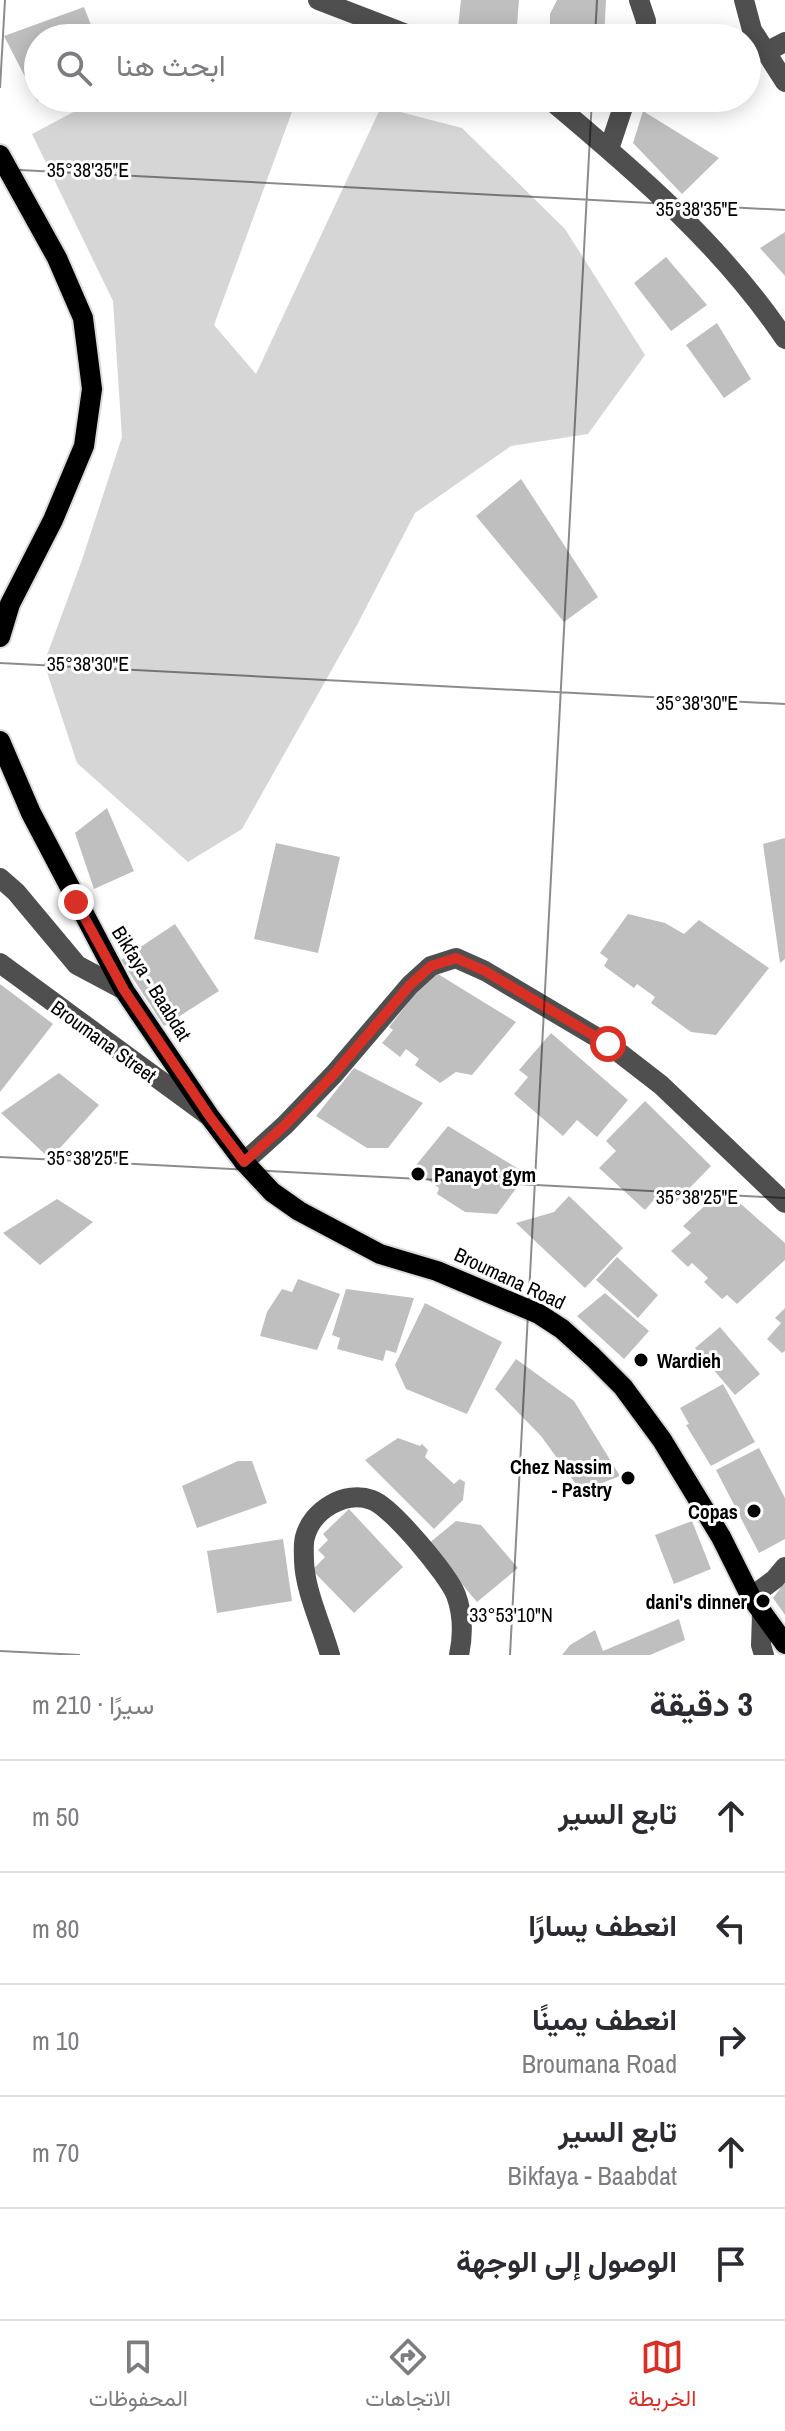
<!DOCTYPE html>
<html lang="ar">
<head>
<meta charset="utf-8">
<style>
	:root { --surface:#fff; --page:#f7f7f7; --text:#2b2b33; --muted:#7c7c81; --line:#e1e1e2; --accent:#d93025 }
	body { margin:0; font-family:"Archivo Narrow",Vazirmatn,sans-serif; background:var(--page); color:var(--text); direction:rtl }
	.stop { position:absolute; width:24px; height:24px; margin:-18px; border:6px solid #d93025; border-radius:50%; background:#fff }
	.stop.end { background:#d93025; border-color:#fff; box-shadow:0 2px 8px #0008 }
	.list { margin:0; padding:0; list-style:none }
	h2 { display:flex; justify-content:space-between; align-items:center; height:104px; margin:0; padding:0 32px; font-size:34px }
	h2 small { font-size:26px; font-weight:400; color:var(--muted) }
	.list li { display:grid; grid-template-columns:52px 1fr auto; gap:24px; align-items:center; box-sizing:border-box; height:112px; padding:0 32px; border-top:2px solid var(--line) }
	.list b { display:block; font-size:30px; white-space:nowrap }
	.list p { margin:0; font-size:26px; white-space:nowrap; color:var(--muted) }
	.list em { font-size:26px; font-style:normal; color:var(--muted) }
	.icon { flex:none; width:44px; height:44px; fill:none; stroke:currentColor; stroke-width:2; stroke-linecap:round; stroke-linejoin:round }
	.map { position:relative; flex:none; width:785px; height:1655px; overflow:hidden; direction:ltr }
	.search { position:absolute; background:var(--surface); box-shadow:0 4px 20px #0003; left:24px; right:24px; top:24px; height:88px; display:flex; align-items:center; gap:20px; box-sizing:border-box; padding:0 28px; border-radius:44px; color:var(--muted); font-size:30px }
	.sheet { height:664px; background:var(--surface) }
	nav { display:flex; justify-content:space-around; align-items:center; box-sizing:border-box; height:112px; border-top:2px solid var(--line); background:var(--surface); font-size:22px; color:var(--muted) }
	nav a { display:grid; justify-items:center; gap:4px }
	nav .on { color:var(--accent) }
	.map>svg:first-child { display:block }
</style>
</head>
<body>
<div class="map">
<svg width="785" height="1655" viewBox="0 0 785 1655">
	<rect width="100%" height="100%" fill="#fff"/>
	<path fill="#d6d6d6" d="M100 98H297L214 325 256 374 381 107 462 128 565 229 645 355 588 434 511 446 415 513 357 625 242 829 188 862 77 763 44 663 82 560 122 437 113 301 32 134Z"/>
	<path fill="#bfbfbf" d="M461 0H519L516 38 457 37Z
		M557 0H606L604 38H550V14Z
		M84 7 96 38H38V102L4 36Z
		M643 111 719 158 682 194 633 143Z
		M785 232V276L760 248Z
		M666 257 707 305 671 331 634 283Z
		M717 323 751 379 724 398 686 345Z
		M521 479 598 597 564 622 476 516Z
		M107 808 134 871 94 889 75 833Z
		M785 838V959L780 963 763 844Z
		M276 843 340 857 318 953 254 939Z
		M628 914 665 923 684 934 699 920 769 968 716 1035 691 1032 651 1003 655 997 637 984 634 988 604 966 608 959 600 953Z
		M175 924 219 991 164 1026 121 960Z
		M433 971 516 1022 472 1075 456 1072 440 1083 415 1065 419 1059 406 1049 400 1057 382 1043 393 1030 389 1027Z
		M0 984 53 1024 0 1092Z
		M551 1033 628 1100 597 1137 577 1120 563 1136 514 1094 528 1077 519 1070Z
		M354 1068 423 1103 388 1148H367L316 1116Z
		M59 1073 99 1105 50 1159 1 1113Z
		M645 1101 711 1166 672 1206 659 1194 645 1210 599 1168 616 1151 606 1141Z
		M448 1126 527 1174 497 1214 465 1212 437 1194 439 1188 413 1169Z
		M569 1196 623 1248 585 1288 516 1223 554 1212Z
		M732 1196 785 1243V1260L737 1304 727 1295 722 1299 704 1282 708 1278 692 1263 688 1267 671 1251 691 1233 683 1226 713 1198Z
		M57 1199 93 1222 40 1265 3 1233Z
		M617 1257 658 1295 638 1318 596 1280Z
		M298 1279 340 1294 317 1350 260 1336 267 1312 282 1289 292 1292Z
		M346 1289 414 1298 396 1353 386 1350 383 1361 337 1349 340 1338 332 1335Z
		M605 1293 649 1331 624 1359 577 1316Z
		M425 1303 502 1342 467 1414 406 1389 395 1365Z
		M785 1308V1351L782 1353 767 1339 781 1323 775 1318Z
		M720 1327 760 1374 735 1395 695 1348Z
		M516 1359 574 1401 620 1476 581 1491 541 1436 495 1389Z
		M723 1384 755 1442 711 1466 686 1425 689 1424 680 1408Z
		M398 1438 420 1446 422 1444 428 1450 425 1457 454 1484 460 1479 465 1482 463 1500 434 1529 365 1460Z
		M759 1448 785 1498V1539L759 1553 716 1470Z
		M238 1461H252L267 1503 197 1528 182 1486Z
		M349 1509 403 1567 354 1613 312 1570 325 1557 318 1550 328 1540 323 1534Z
		M456 1521 481 1525 518 1568 477 1602 428 1544Z
		M692 1521 711 1569 674 1584 655 1535Z
		M283 1539 292 1601 217 1613 207 1551Z
		M785 1582V1615L773 1598Z
		M679 1619 685 1640 650 1655H562L570 1645 595 1630 603 1651Z"/>
	<g fill="none" stroke-linecap="round" stroke-linejoin="round">
		<g stroke="#dbdbdb" stroke-width="24">
			<path id="major" d="M0 155 57 258 83 318 92 389 84 446 53 520 10 604 0 637
				M0 741 31 813 124 990 210 1117 244 1162 272 1192 299 1211 380 1254 437 1271 539 1314 562 1329 593 1357 623 1387 662 1440 721 1537 751 1597 785 1644"/>
		</g>
		<path stroke="#4f4f4f" stroke-width="20" d="M318 0 417 38
			M639 0 646 21 645 38
			M744 0 752 30 785 82
			M764 53 785 42
			M548 98C635 171 721 244 785 339
			M609 149 626 98
			M0 878 16 892 77 965 124 990
			M0 963 206 1114
			M244 1162 285 1125 334 1074 410 985 431 966 456 958 485 971 608 1044 661 1085 785 1203
			M751 1597 775 1579 785 1567
			M762 1614 761 1645 764 1655
			M330 1655C322 1626 305 1591 304 1561 304 1554 303 1544 305 1537 312 1510 345 1490 372 1500 392 1507 448 1575 456 1595 463 1614 463 1636 459 1655"/>
		<use href="#major" stroke="#000" stroke-width="20"/>
	</g>
	<g fill="none" stroke-linecap="round" stroke-linejoin="round">
		<path stroke="#d93025" stroke-width="10" d="M76 902 124 990 210 1117 244 1162 285 1125 334 1074 410 985 431 966 456 958 485 971 608 1044"/>
	</g>
	<path fill="none" stroke="#000" stroke-width="2" stroke-opacity="0.45" d="M595 38 597 0M0 88 5 0M0 169 785 210M0 663 785 704M0 1157 785 1198M0 1651 80 1655M510 1655 592 98"/>
	<g fill="#000" stroke="#fff" stroke-width="3">
		<circle cx="418" cy="1174" r="8"/>
		<circle cx="641" cy="1360" r="8"/>
		<circle cx="628" cy="1478" r="8"/>
		<circle cx="754" cy="1511" r="8"/>
		<circle cx="763" cy="1601" r="8"/>
	</g>
	<g text-anchor="middle" dominant-baseline="central" stroke-width="6" stroke-linejoin="round" paint-order="stroke">
		<g font-size="20" fill="#000" stroke="#fff">
			<text transform="translate(152 983) rotate(58)">Bikfaya - Baabdat</text>
			<text transform="translate(104 1041) rotate(36)">Broumana Street</text>
			<text transform="translate(510 1278) rotate(25)">Broumana Road</text>
		</g>
		<g font-size="20" font-weight="bold" fill="#000" stroke="#fff" text-anchor="end">
			<text x="434" y="1174" text-anchor="start">Panayot gym</text>
			<text x="657" y="1360" text-anchor="start">Wardieh</text>
			<text x="612" y="1466">Chez Nassim<tspan x="612" dy="23">- Pastry</tspan></text>
			<text x="738" y="1511">Copas</text>
			<text x="747" y="1601">dani's dinner</text>
		</g>
	</g>
	<g font-size="20" text-anchor="middle" fill="#000" stroke="#fff" stroke-width="6" stroke-linejoin="round" paint-order="stroke">
		<text x="88" y="177">35°38'35"E</text>
		<text x="697" y="216">35°38'35"E</text>
		<text x="88" y="671">35°38'30"E</text>
		<text x="697" y="710">35°38'30"E</text>
		<text x="88" y="1165">35°38'25"E</text>
		<text x="697" y="1204">35°38'25"E</text>
		<text x="511" y="1622">33°53'10"N</text>
	</g>
</svg>
<div class="stop" style="left:608px;top:1044px"></div>
<div class="stop end" style="left:76px;top:902px"></div>
<div class="search"><svg class="icon" aria-label="search" viewBox="0 0 24 24"><circle cx="10" cy="10" r="6"/><path d="M15 15l6 6"/></svg>ابحث هنا</div>
</div>
<section class="sheet">
<h2>3 دقيقة<small>سيرًا · 210 m</small></h2>
<ul class="list">
<li><svg class="icon" aria-label="ahead" viewBox="0 0 24 24"><path d="M12 20V5M6 11l6-6 6 6"/></svg><div><b>تابع السير</b></div><em>50 m</em></li>
<li><svg class="icon" aria-label="left" viewBox="0 0 24 24"><path d="M17 20v-9H6M10 6l-5 5 5 5"/></svg><div><b>انعطف يسارًا</b></div><em>80 m</em></li>
<li><svg class="icon" aria-label="right" viewBox="0 0 24 24"><path d="M7 20v-9h11M14 6l5 5-5 5"/></svg><div><b>انعطف يمينًا</b><p>Broumana Road</p></div><em>10 m</em></li>
<li><svg class="icon" aria-label="ahead" viewBox="0 0 24 24"><path d="M12 20V5M6 11l6-6 6 6"/></svg><div><b>تابع السير</b><p>Bikfaya - Baabdat</p></div><em>70 m</em></li>
<li><svg class="icon" aria-label="arrive" viewBox="0 0 24 24"><path d="M6 21V4h12l-3 4 3 4H6"/></svg><div><b>الوصول إلى الوجهة</b></div></li>
</ul>
</section>
<nav>
<a class="on"><svg class="icon" aria-label="map" viewBox="0 0 24 24"><path d="M3 6l6-2 6 2 6-2v14l-6 2-6-2-6 2zM9 4v14M15 6v14"/></svg>الخريطة</a>
<a><svg class="icon" aria-label="directions" viewBox="0 0 24 24"><path d="M12 3l9 9-9 9-9-9zM9 14v-3h6M13 9l2 2-2 2"/></svg>الاتجاهات</a>
<a><svg class="icon" aria-label="saved" viewBox="0 0 24 24"><path d="M7 4h10v16l-5-4-5 4z"/></svg>المحفوظات</a>
</nav>
</body>
</html>
